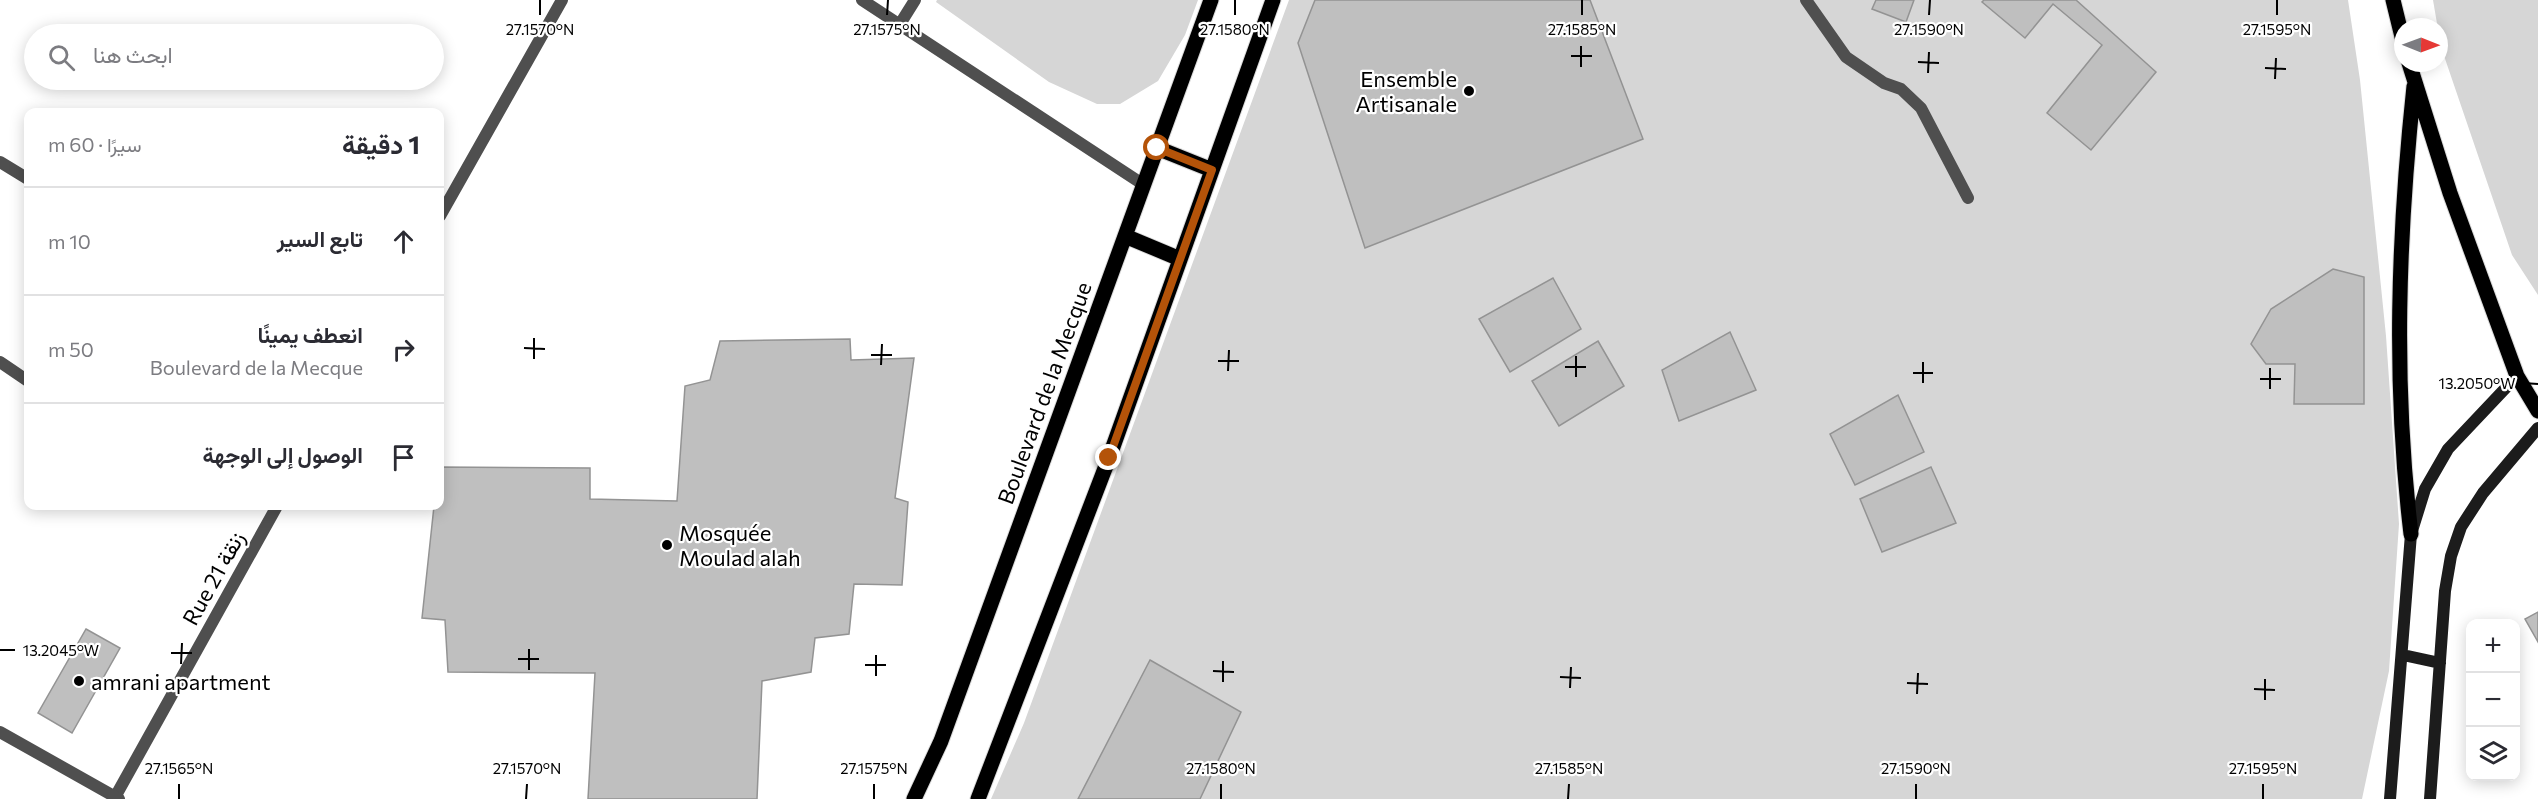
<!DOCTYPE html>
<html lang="ar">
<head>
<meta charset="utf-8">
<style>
	:root { --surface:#fff; --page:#f7f7f7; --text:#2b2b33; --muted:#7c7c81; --line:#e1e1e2 }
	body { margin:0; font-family:Commissioner,Vazirmatn,sans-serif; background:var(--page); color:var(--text); direction:rtl }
	.controls { position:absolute; right:18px; bottom:18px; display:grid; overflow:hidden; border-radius:12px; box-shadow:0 3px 15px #0003 }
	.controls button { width:54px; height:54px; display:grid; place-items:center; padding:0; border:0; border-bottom:2px solid var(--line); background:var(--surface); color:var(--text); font:30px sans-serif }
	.compass { position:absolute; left:2394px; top:18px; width:54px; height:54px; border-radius:50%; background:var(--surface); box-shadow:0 3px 15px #0003; rotate:91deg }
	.stop { position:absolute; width:18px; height:18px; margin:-14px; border:4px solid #b45309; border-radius:50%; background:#fff }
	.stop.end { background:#b45309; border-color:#fff; box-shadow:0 2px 6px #0008 }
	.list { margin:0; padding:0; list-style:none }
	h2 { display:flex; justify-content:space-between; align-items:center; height:78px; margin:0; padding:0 24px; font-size:26px }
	h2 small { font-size:20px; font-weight:400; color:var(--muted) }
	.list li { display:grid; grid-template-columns:39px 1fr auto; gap:18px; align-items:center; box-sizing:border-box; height:108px; padding:0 24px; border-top:2px solid var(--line) }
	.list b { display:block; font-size:22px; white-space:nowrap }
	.list p { margin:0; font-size:20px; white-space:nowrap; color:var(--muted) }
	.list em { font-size:20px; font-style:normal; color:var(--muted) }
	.icon { flex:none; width:33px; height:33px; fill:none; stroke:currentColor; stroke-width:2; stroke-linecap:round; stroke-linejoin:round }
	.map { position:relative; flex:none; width:2538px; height:799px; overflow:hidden; direction:ltr }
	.search { position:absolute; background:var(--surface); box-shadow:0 3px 15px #0003; left:24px; top:24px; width:420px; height:66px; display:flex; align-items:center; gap:15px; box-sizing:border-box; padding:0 21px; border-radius:33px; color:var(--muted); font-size:22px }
	.panel { position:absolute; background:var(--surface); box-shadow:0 3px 15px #0003; left:24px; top:108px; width:420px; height:402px; border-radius:12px; direction:rtl }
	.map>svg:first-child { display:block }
</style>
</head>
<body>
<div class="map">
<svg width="2538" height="799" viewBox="0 0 2538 799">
	<rect width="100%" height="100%" fill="#fff"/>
	<path fill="#d6d6d6" d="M937 0H1198L1185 35 1158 81 1120 104H1097L1049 82 936 2Z
		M1289 0H2348L2360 80 2386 336 2399 524 2389 671 2362 799H991L1024 723Z
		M2433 0H2538V295L2512 255 2441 47Z"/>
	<path fill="#bfbfbf" stroke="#939393" stroke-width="1.5" d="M1315 0H1590L1643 139 1365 248 1298 43Z
		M1876 0H1914L1906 22 1872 9Z
		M1984 0H2076L2156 72 2091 150 2047 113 2102 45 2053 4 2025 38 1982 2Z
		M2333 269 2364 277V404H2294L2295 364H2266L2251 344 2271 309Z
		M1553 278 1581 329 1510 372 1479 319Z
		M1730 332 1756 390 1679 421 1662 370Z
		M850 339 851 360 914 358 895 498 908 502 902 585 854 584 849 634 815 638 811 672 762 681 757 799H588L595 673 448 672 445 620 422 618 434 506H440V467L590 468V499L677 501 685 386 710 380 720 341Z
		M1598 341 1624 386 1559 426 1532 381Z
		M1898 395 1924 452 1855 485 1830 434Z
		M1931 467 1956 523 1882 552 1860 499Z
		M2538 612V642L2525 619Z
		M86 629 120 648 72 733 38 713Z
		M1150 660 1241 712 1200 799H1078Z"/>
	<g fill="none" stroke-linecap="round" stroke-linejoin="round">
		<g stroke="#dbdbdb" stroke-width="17">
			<path id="primary" d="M2393 0 2403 41
				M2409 63 2450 193 2517 376 2538 411
				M1157 148 1212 170
				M1125 236 1180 259
				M2411 534C2393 384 2398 236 2414 86
				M914 799 941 741 1211 0
				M978 799 1109 458 1273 0"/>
		</g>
		<path stroke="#4f4f4f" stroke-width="12" d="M1806 0 1846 57 1884 83 1901 89 1921 108 1968 198"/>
		<path stroke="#4f4f4f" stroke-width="12" d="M900 24 915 0
			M0 162 28 179
			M440 216 562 0
			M0 362 28 381
			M114 799 277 506"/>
		<path stroke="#4f4f4f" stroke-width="12" d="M862 0 1144 185
			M0 732 119 799"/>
		<path stroke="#1c1c1c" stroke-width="12" d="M2403 655 2440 663
			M2390 799 2411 534 2425 489 2448 449 2517 376
			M2430 799 2445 591 2451 556 2461 527 2483 493 2538 428"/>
		<use href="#primary" stroke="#000" stroke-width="15"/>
	</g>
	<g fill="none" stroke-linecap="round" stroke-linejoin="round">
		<path stroke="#b45309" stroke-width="8" d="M1109 458 1212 170 1157 148"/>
	</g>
	<path fill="none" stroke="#000" stroke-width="2" d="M540 15V0M887 15 888 0M1235 15V0M1582 15V0M1929 15 1930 0M2277 15V0M1571 56H1592M1918 62 1939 63M1581 67V46M2265 68 2286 69M1928 73 1929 52M2275 79 2276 58M524 348 545 349M871 355H892M534 359V338M1218 361H1239M881 365 882 344M1565 367H1586M1228 371 1229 350M1913 373H1933M1576 377V356M2260 379H2281M1923 383V362M2523 383 2538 384M2270 389V368M0 650H15M171 653H192M518 659H539M181 664 182 643M865 665H886M529 670V649M1213 671 1234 672M876 676V655M1560 677 1581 678M1223 682V661M1907 683 1928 684M1570 688 1571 667M2254 689 2275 690M1917 694 1918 673M2265 700V679M179 799V784M526 799 527 784M874 799V784M1221 799V784M1568 799 1569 784M1916 799V784M2263 799V784"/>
	<g fill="#000" stroke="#fff" stroke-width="2">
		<circle cx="1469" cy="91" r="6"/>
		<circle cx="667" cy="545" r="6"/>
		<circle cx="79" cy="681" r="6"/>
	</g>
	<g text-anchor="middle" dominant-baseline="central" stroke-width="4.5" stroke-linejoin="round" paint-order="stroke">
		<g font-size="22" fill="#000" stroke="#fff" text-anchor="start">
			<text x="1457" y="78" text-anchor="end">Ensemble<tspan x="1457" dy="25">Artisanale</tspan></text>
			<text x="679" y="532">Mosquée<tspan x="679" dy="25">Moulad alah</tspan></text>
			<text x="91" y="681">amrani apartment</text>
		</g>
		<g font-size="22" fill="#000" stroke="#fff">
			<text transform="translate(1044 393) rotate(-70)">Boulevard de la Mecque</text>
			<text transform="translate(213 578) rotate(-61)">Rue 21 زنقة</text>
		</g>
	</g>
	<g font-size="15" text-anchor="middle" fill="#000" stroke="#fff" stroke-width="4.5" stroke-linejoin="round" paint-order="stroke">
		<text x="540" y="35">27.1570°N</text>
		<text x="887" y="35">27.1575°N</text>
		<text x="1235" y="35">27.1580°N</text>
		<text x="1582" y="35">27.1585°N</text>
		<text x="1929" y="35">27.1590°N</text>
		<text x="2277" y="35">27.1595°N</text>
		<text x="2477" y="389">13.2050°W</text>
		<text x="61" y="656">13.2045°W</text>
		<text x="179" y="774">27.1565°N</text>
		<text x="527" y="774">27.1570°N</text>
		<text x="874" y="774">27.1575°N</text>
		<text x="1221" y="774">27.1580°N</text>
		<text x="1569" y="774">27.1585°N</text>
		<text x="1916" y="774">27.1590°N</text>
		<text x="2263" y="774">27.1595°N</text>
	</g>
</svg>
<div class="controls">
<button>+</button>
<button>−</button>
<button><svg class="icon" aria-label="layers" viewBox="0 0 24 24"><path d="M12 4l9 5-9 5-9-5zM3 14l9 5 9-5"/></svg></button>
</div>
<svg class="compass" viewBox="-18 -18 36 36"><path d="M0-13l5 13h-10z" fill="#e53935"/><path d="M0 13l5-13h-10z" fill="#7c7c81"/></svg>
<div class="stop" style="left:1157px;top:148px"></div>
<div class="stop end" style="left:1109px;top:458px"></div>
<div class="search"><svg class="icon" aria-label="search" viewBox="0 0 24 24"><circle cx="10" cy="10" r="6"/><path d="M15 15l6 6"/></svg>ابحث هنا</div>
<section class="panel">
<h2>1 دقيقة<small>سيرًا · 60 m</small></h2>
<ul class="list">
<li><svg class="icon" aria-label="ahead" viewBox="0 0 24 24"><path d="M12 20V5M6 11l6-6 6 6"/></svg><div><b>تابع السير</b></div><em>10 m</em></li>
<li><svg class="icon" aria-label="right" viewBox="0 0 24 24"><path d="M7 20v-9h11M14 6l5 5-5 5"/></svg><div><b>انعطف يمينًا</b><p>Boulevard de la Mecque</p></div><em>50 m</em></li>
<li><svg class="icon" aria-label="arrive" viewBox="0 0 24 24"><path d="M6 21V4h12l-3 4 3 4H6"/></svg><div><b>الوصول إلى الوجهة</b></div></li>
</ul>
</section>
</div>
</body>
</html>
